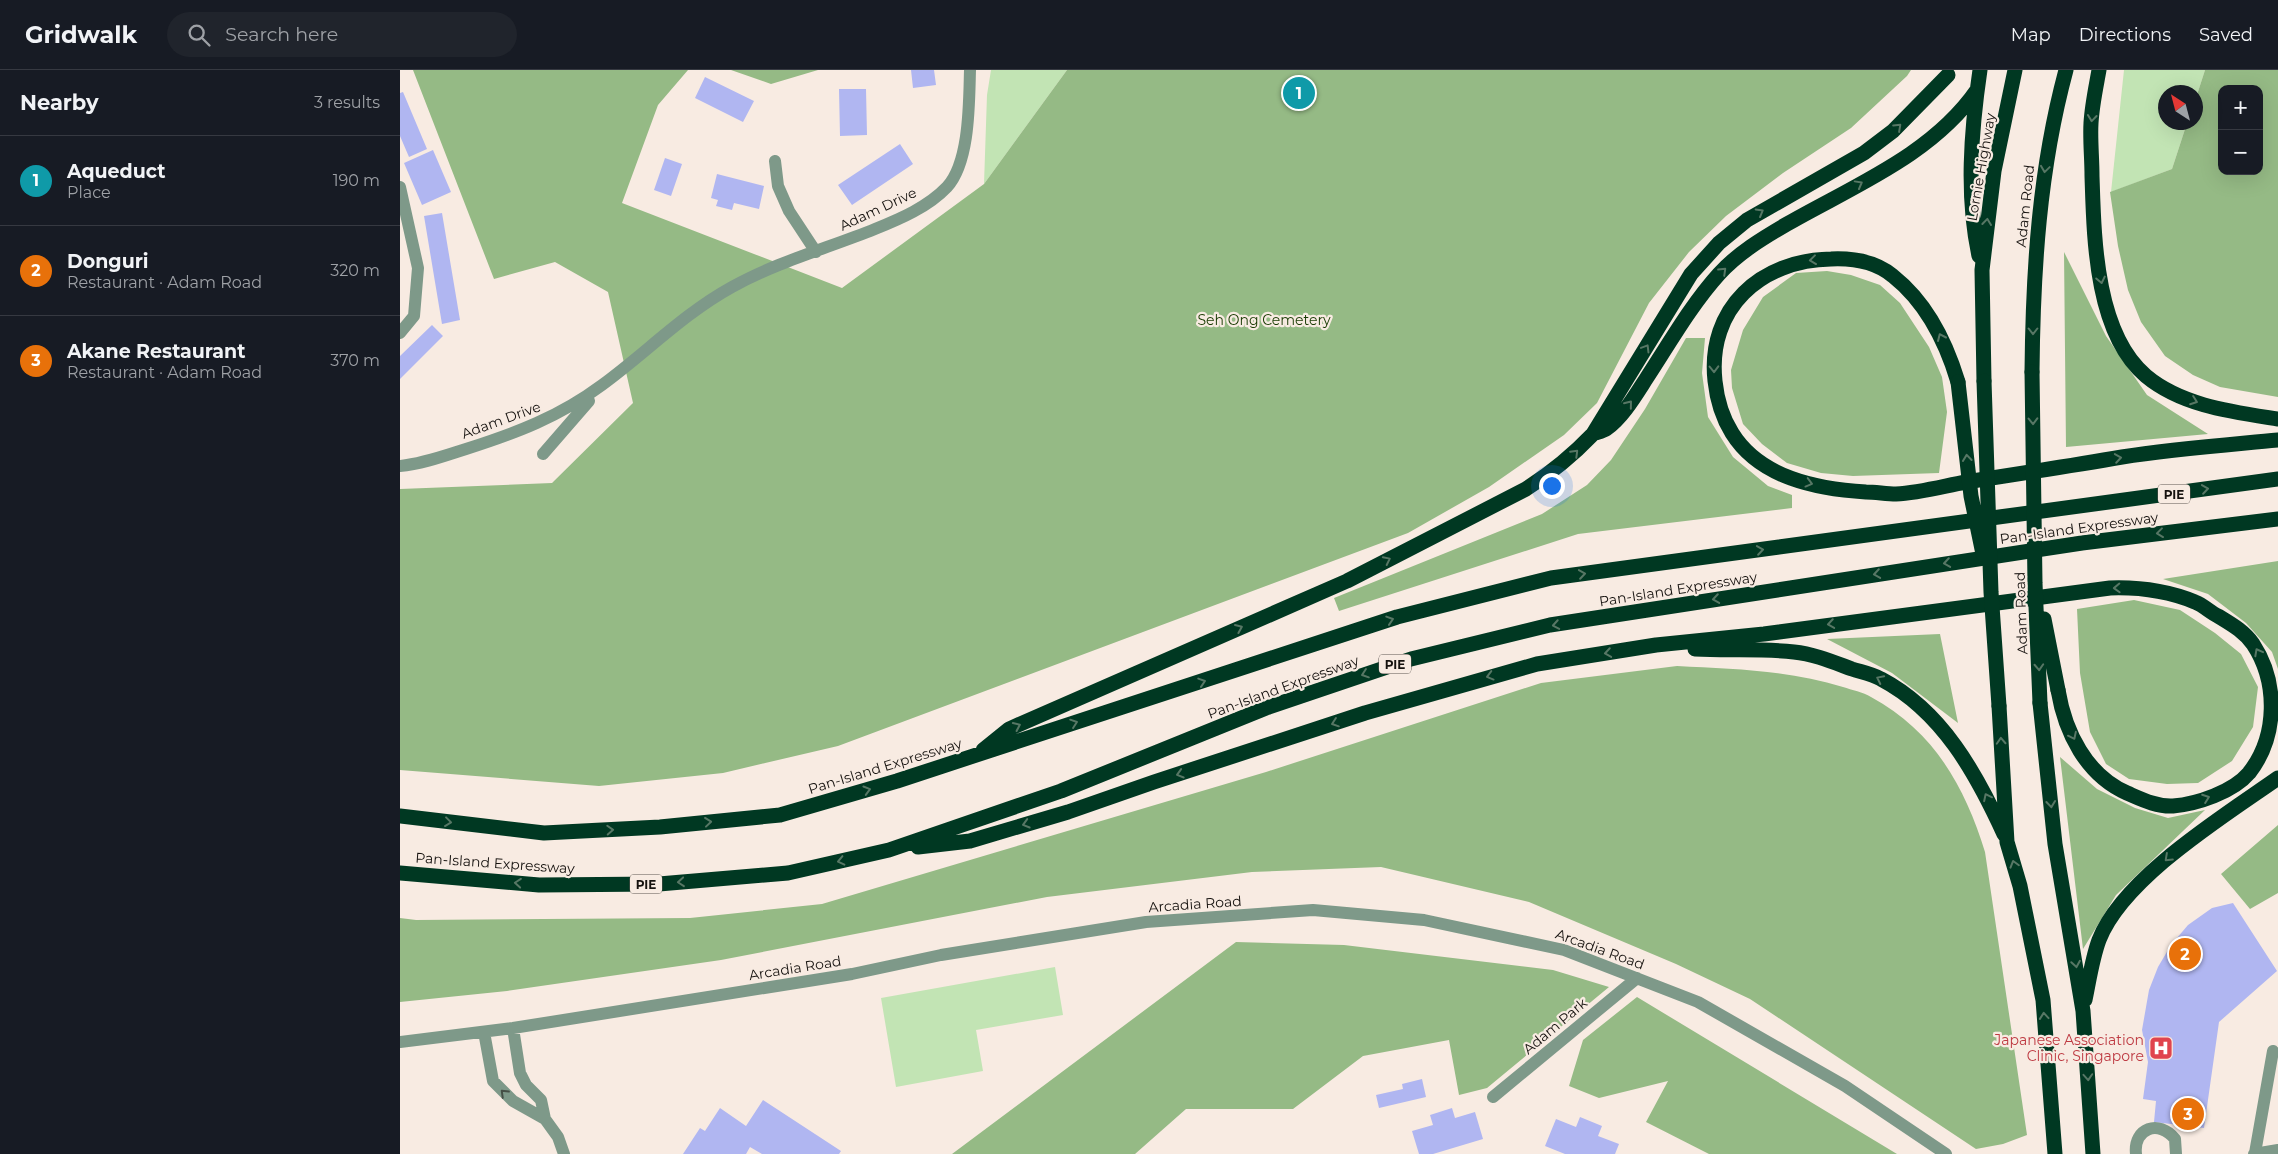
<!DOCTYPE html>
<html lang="en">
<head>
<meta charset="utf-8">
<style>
	:root { --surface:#171b24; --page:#20242c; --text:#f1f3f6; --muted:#9ea1a6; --line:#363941; --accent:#0b8043 }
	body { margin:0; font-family:Montserrat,sans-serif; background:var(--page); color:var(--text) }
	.controls { position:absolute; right:15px; top:15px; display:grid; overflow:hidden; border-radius:10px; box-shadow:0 5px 20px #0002 }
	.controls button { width:45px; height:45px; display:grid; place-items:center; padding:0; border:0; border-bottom:1px solid var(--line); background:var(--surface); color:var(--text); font:25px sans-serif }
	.compass { position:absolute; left:1758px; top:15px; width:45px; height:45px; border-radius:50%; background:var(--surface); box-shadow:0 5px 20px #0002; rotate:324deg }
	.you { position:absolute; left:1151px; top:415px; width:18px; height:18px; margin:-12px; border:4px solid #fff; border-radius:50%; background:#1a73e8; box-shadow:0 0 0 8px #1a73e833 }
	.badge { display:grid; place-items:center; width:32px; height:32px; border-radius:50%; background:var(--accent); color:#fff; font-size:16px; font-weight:700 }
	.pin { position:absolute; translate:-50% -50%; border:2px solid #fff; box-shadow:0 1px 5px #0006 }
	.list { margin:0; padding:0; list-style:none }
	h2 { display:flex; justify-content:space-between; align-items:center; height:65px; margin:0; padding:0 20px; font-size:21px }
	h2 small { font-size:16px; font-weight:400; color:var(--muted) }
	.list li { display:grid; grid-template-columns:32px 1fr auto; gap:15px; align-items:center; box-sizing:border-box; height:90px; padding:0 20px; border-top:1px solid var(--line) }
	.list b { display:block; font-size:19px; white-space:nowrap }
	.list p { margin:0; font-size:16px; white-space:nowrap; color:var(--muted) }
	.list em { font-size:16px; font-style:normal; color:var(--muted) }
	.icon { flex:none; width:28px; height:28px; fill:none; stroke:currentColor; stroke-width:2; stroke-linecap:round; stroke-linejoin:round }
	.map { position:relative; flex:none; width:1878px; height:1084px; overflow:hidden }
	header { display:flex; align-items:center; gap:30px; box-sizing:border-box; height:70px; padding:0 25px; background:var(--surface); border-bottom:1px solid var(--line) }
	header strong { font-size:24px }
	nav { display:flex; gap:28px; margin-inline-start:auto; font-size:18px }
	.search { width:350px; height:45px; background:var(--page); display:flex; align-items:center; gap:12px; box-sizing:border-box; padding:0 18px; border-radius:28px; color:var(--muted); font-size:19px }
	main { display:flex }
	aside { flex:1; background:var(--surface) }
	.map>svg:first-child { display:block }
</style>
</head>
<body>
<header>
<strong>Gridwalk</strong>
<div class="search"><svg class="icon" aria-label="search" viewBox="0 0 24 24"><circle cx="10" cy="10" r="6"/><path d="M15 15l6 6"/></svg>Search here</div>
<nav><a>Map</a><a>Directions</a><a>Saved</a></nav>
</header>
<main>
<aside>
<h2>Nearby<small>3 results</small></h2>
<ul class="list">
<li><span class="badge" style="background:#0f9aa8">1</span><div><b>Aqueduct</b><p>Place</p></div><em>190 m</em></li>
<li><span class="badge" style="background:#e8710a">2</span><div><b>Donguri</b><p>Restaurant · Adam Road</p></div><em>320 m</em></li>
<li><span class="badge" style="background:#e8710a">3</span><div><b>Akane Restaurant</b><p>Restaurant · Adam Road</p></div><em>370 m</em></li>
</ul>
</aside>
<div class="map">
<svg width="1878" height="1084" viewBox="0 0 1878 1084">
	<rect width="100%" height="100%" fill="#f8ebe2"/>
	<path fill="#c2e4b4" d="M591 0H667L584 114 587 25Z
		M1724 0H1805L1796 28V22H1766V52L1787 53 1772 99 1711 122Z
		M655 897 663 945 576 960 583 1001 496 1017 481 928Z"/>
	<path fill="#95ba85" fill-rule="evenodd" d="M13 0H288L258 35 222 133 442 218 584 114 667 0H1511L1507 6 1451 58 1383 103 1326 146 1289 182 1249 233 1197 333 1164 365 1089 417 1008 463 438 676 323 703 199 716 0 700V419L152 413 233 333 208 222 155 192 94 209Z
		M331 0H418L371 14Z
		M1805 0H1878V327L1820 317 1793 305 1765 286 1741 252 1728 220 1718 176 1710 122 1772 99 1787 53 1796 52V28ZM1822 19H1859V101H1822Z
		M1664 182 1706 266 1747 325 1808 364 1666 377Z
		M1427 201 1451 205 1480 215 1500 233 1529 277 1542 307 1547 342 1539 403 1453 406 1421 403 1387 393 1362 374 1343 354 1332 318 1331 300 1343 260 1363 227 1396 203Z
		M1286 268H1305L1302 303 1308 347 1333 387 1368 416 1392 425V438L1178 464 939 541 934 528 1142 444 1187 415 1211 390 1245 339Z
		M1878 491V599L1872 582 1846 553 1808 524 1763 509Z
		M1734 530 1780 540 1815 563 1841 584 1858 617 1853 657 1832 691 1798 713 1767 714 1729 709 1706 694 1690 662 1680 603 1677 539Z
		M1540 564 1558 653 1492 603 1427 569Z
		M1277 596C1333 599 1389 600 1443 617 1452 620 1463 622 1471 627 1534 661 1565 717 1585 782L1627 1065 1603 1074 1576 1079 1350 929 1276 894 1129 832 981 797 852 802 647 827 321 890 107 921 0 932V848L16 850 290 848 422 834 866 702 1141 613Z
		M1660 687 1697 719 1735 738 1768 748 1805 740 1716 825 1683 879Z
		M1878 755V823L1850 839 1821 804Z
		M836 872 944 875 1153 900 1209 917 1087 1018 1059 1025 1049 970 963 986 893 1039H786L735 1084H552Z
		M1237 927 1497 1084H1309L1246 1052 1268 1011 1199 1028 1169 1016 1183 970Z"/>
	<path fill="#b0b6f1" d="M511 0H534L536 15 513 18Z
		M305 7 354 31 343 52 295 28Z
		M439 19H466L467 65 440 66Z
		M3 22 27 79 9 87 0 66V23Z
		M500 74 513 94 452 135 438 115Z
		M33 80 51 122 22 135 4 93Z
		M265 88 282 94 271 126 254 120Z
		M317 104 364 116 359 139 334 133 332 140 316 136 318 130 311 128Z
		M42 143 60 250 42 254 24 146Z
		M32 255 43 266 0 309V286Z
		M1833 833 1877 901 1819 952 1804 1058 1754 1052 1756 1031 1743 1029 1748 992 1742 960 1749 920 1758 897 1771 875 1788 855 1812 838Z
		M1022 1009 1026 1027 979 1038 976 1025 1003 1019 1002 1014Z
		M363 1030 441 1081 439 1084H362L350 1077 346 1084H283L300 1058 305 1061 320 1038 346 1056Z
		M1052 1038 1055 1048 1075 1042 1083 1069 1033 1084H1019L1012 1061 1033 1055 1030 1045Z
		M1180 1047 1202 1056 1198 1066 1219 1074 1215 1084H1165L1145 1076 1156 1049 1176 1057Z"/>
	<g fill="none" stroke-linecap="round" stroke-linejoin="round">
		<path stroke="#7e9989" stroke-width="12" d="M375 91 378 116 389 141 416 182
			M0 117 18 198 14 246 0 263
			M143 384 189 331
			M0 396C22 394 44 386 66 379 116 363 159 347 202 315 246 283 283 244 332 217 377 192 428 178 475 159 500 149 528 137 547 117 570 92 569 32 570 0
			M113 958 120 1003 126 1015 141 1030 145 1049 158 1067 164 1084
			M84 962 93 1011 113 1031 145 1049
			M0 972 113 958 452 904 541 885 746 852 913 840 1024 850 1164 880 1298 932 1445 1016 1546 1084
			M1093 1027 1237 908
			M1855 1083 1873 981
			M1736 1084C1733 1058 1759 1049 1775 1069L1776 1084
			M1854 1084 1878 1080"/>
		<path stroke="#003822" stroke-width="15" d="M1699 0C1696 17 1692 35 1691 53 1690 70 1692 88 1692 106 1694 167 1695 263 1746 306 1782 336 1833 342 1878 349
			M1579 186C1566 126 1571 61 1580 0
			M1632 302C1633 200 1639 100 1666 0
			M1584 311 1582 200 1594 101 1615 0
			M1558 312C1546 272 1527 233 1493 206 1475 191 1453 188 1431 189 1361 190 1307 238 1315 311 1317 330 1322 347 1332 363 1360 408 1417 419 1466 422 1476 422 1486 424 1496 424 1519 423 1544 416 1566 412 1618 404 1670 396 1722 387 1773 379 1826 375 1878 370
			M1195 363C1198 362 1203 361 1206 359 1222 348 1235 326 1246 309 1269 274 1291 235 1319 204 1338 183 1363 168 1387 154 1453 116 1532 85 1577 20
			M1295 579C1328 581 1361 578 1394 582 1414 584 1433 592 1452 599 1461 602 1472 604 1481 609 1542 641 1576 703 1604 764
			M1640 633 1655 774 1683 941 1693 1084
			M1599 636 1607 772 1620 816 1643 930 1655 1084
			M583 680 609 659 947 511 1126 419C1151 403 1172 386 1193 364L1291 204 1319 173 1347 150 1464 83 1493 61 1548 5
			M0 746 144 763 260 757 380 745 497 711 997 547 1151 508 1878 409
			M518 777 570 771 668 742 754 712 965 643 1137 594 1256 575 1364 564 1710 518C1739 517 1768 521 1795 532 1803 535 1810 542 1818 546 1831 554 1844 561 1853 574 1878 612 1878 666 1849 703 1833 722 1797 734 1773 736 1757 737 1741 729 1727 723 1686 705 1665 662 1658 620
			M0 803 139 815 259 814 388 803 489 780 661 721 866 638 1011 589 1150 555 1682 473 1878 449
			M1685 930C1689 911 1692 889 1699 870 1723 808 1824 746 1878 708"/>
		<path stroke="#003822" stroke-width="15" d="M1632 302 1635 513 1640 633
			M1584 311 1591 522 1599 636
			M1558 312 1571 426 1583 484
			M1644 549 1658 620"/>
	</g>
	<defs><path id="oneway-chevron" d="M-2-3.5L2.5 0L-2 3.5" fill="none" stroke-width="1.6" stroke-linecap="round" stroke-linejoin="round" transform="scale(1.25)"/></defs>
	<g stroke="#577765">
		<use href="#oneway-chevron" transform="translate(1692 48) rotate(96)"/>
		<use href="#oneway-chevron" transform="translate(1498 57) rotate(-43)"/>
		<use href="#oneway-chevron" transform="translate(1645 99) rotate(98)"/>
		<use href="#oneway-chevron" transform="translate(1459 114) rotate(-29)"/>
		<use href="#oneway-chevron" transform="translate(1360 142) rotate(-30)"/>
		<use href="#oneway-chevron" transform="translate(1587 152) rotate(-83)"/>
		<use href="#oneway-chevron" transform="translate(1413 190) rotate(173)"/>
		<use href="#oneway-chevron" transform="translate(1323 201) rotate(-44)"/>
		<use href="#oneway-chevron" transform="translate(1701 210) rotate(78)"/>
		<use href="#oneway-chevron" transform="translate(1633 261) rotate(90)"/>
		<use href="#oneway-chevron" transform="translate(1541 267) rotate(-114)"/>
		<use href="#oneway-chevron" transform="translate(1246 278) rotate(-59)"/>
		<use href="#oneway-chevron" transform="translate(1314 299) rotate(89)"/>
		<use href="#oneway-chevron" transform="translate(1794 331) rotate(20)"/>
		<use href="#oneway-chevron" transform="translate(1229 334) rotate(-51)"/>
		<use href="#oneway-chevron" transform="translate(1633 351) rotate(89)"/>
		<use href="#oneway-chevron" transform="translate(1175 383) rotate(-45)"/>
		<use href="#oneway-chevron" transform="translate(1567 388) rotate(-96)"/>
		<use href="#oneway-chevron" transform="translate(1718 388) rotate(-9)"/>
		<use href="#oneway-chevron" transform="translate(1409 413) rotate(15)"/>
		<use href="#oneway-chevron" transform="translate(1805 419) rotate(-8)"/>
		<use href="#oneway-chevron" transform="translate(1760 463) rotate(173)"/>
		<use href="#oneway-chevron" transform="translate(1360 480) rotate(-8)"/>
		<use href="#oneway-chevron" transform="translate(987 490) rotate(-26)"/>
		<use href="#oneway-chevron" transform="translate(1547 493) rotate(171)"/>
		<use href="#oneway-chevron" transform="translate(1182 504) rotate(-8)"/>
		<use href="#oneway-chevron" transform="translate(1477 504) rotate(171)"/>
		<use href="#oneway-chevron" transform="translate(1717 518) rotate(178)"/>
		<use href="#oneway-chevron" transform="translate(1316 529) rotate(171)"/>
		<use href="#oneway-chevron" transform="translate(990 550) rotate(-18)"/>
		<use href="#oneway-chevron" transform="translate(1431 554) rotate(171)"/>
		<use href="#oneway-chevron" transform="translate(1156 555) rotate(170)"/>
		<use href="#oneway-chevron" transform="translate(839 558) rotate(-23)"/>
		<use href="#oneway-chevron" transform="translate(1858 582) rotate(-118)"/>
		<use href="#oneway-chevron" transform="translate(1208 583) rotate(171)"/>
		<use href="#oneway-chevron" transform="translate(1639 597) rotate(87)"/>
		<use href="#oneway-chevron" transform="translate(965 604) rotate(161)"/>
		<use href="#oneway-chevron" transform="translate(1090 606) rotate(165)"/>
		<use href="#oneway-chevron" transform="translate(1480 609) rotate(-154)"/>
		<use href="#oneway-chevron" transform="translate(802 612) rotate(-18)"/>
		<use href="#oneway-chevron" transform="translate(674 653) rotate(-19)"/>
		<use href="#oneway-chevron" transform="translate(935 653) rotate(161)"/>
		<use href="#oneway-chevron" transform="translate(617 656) rotate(-25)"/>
		<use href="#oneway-chevron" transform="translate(1673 666) rotate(64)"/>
		<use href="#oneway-chevron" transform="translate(1601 671) rotate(-93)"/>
		<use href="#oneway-chevron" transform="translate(780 704) rotate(163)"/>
		<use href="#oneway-chevron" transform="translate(467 720) rotate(-16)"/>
		<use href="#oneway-chevron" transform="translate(1587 727) rotate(-116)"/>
		<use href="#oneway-chevron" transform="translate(1806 728) rotate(-20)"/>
		<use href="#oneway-chevron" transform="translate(1651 734) rotate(84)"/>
		<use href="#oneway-chevron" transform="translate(48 752) rotate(7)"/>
		<use href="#oneway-chevron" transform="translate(308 752) rotate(-6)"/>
		<use href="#oneway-chevron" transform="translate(626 754) rotate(164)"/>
		<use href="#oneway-chevron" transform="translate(210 760) rotate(-3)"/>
		<use href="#oneway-chevron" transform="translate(1768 788) rotate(137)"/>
		<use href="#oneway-chevron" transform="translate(441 791) rotate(167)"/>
		<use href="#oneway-chevron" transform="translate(1614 794) rotate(-106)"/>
		<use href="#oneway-chevron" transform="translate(281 812) rotate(175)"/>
		<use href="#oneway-chevron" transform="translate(118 813) rotate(-175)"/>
		<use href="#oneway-chevron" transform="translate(1676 894) rotate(81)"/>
		<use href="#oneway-chevron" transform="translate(1644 946) rotate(-95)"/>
		<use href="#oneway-chevron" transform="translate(1688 1007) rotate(86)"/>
	</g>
	<use stroke="#454f46" href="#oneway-chevron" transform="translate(104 1023) rotate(-136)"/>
	<defs>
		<g id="hospital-square" transform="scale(1.25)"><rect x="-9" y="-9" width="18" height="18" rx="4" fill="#e0444e" stroke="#f8ebe2"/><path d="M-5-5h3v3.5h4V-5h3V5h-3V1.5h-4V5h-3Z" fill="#fff"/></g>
	</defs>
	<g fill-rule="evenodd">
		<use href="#hospital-square" x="1761" y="978"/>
	</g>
	<g text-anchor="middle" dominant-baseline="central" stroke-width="4.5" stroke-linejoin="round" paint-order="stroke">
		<g fill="#f8ebe2" stroke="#5a534e" stroke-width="1">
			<rect x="1758" y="414.5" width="32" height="19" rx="4"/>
			<rect x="979" y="584.5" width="32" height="19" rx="4"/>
			<rect x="230" y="804.5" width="32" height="19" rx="4"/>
		</g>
		<g font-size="12" font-weight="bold" fill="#16120f">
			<text x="1774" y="424">PIE</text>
			<text x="995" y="594">PIE</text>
			<text x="246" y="814">PIE</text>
		</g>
		<g font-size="14" fill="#16120f" stroke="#f8ebe2">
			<text transform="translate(1581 97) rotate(-80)">Lornie Highway</text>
			<text transform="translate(1625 136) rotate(-84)">Adam Road</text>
			<text transform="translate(478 139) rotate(-25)">Adam Drive</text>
			<text transform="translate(101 350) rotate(-20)">Adam Drive</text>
			<text transform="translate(1679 458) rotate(-8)">Pan-Island Expressway</text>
			<text transform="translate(1278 519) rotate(-9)">Pan-Island Expressway</text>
			<text transform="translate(1621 543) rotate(-92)">Adam Road</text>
			<text transform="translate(883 617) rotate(-20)">Pan-Island Expressway</text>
			<text transform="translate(485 696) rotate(-17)">Pan-Island Expressway</text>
			<text transform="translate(95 793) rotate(4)">Pan-Island Expressway</text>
			<text transform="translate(795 834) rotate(-4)">Arcadia Road</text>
			<text transform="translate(1200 879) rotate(20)">Arcadia Road</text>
			<text transform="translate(395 898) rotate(-9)">Arcadia Road</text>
			<text transform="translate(1155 956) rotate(-40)">Adam Park</text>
		</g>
		<g font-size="14" fill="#173a01" stroke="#f8ebe2">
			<text x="864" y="250">Seh Ong Cemetery</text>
		</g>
		<g font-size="14" fill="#be3a42" stroke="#f8ebe2" text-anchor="end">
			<text x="1744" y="970">Japanese Association<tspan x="1744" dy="16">Clinic, Singapore</tspan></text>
		</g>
	</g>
</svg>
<div class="controls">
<button>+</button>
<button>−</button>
</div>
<svg class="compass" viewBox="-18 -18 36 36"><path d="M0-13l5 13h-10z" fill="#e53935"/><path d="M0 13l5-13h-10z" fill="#9ea1a6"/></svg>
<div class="you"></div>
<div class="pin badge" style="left:899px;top:23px;background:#0f9aa8">1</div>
<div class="pin badge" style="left:1785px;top:884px;background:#e8710a">2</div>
<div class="pin badge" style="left:1788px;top:1044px;background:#e8710a">3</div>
</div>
</main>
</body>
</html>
